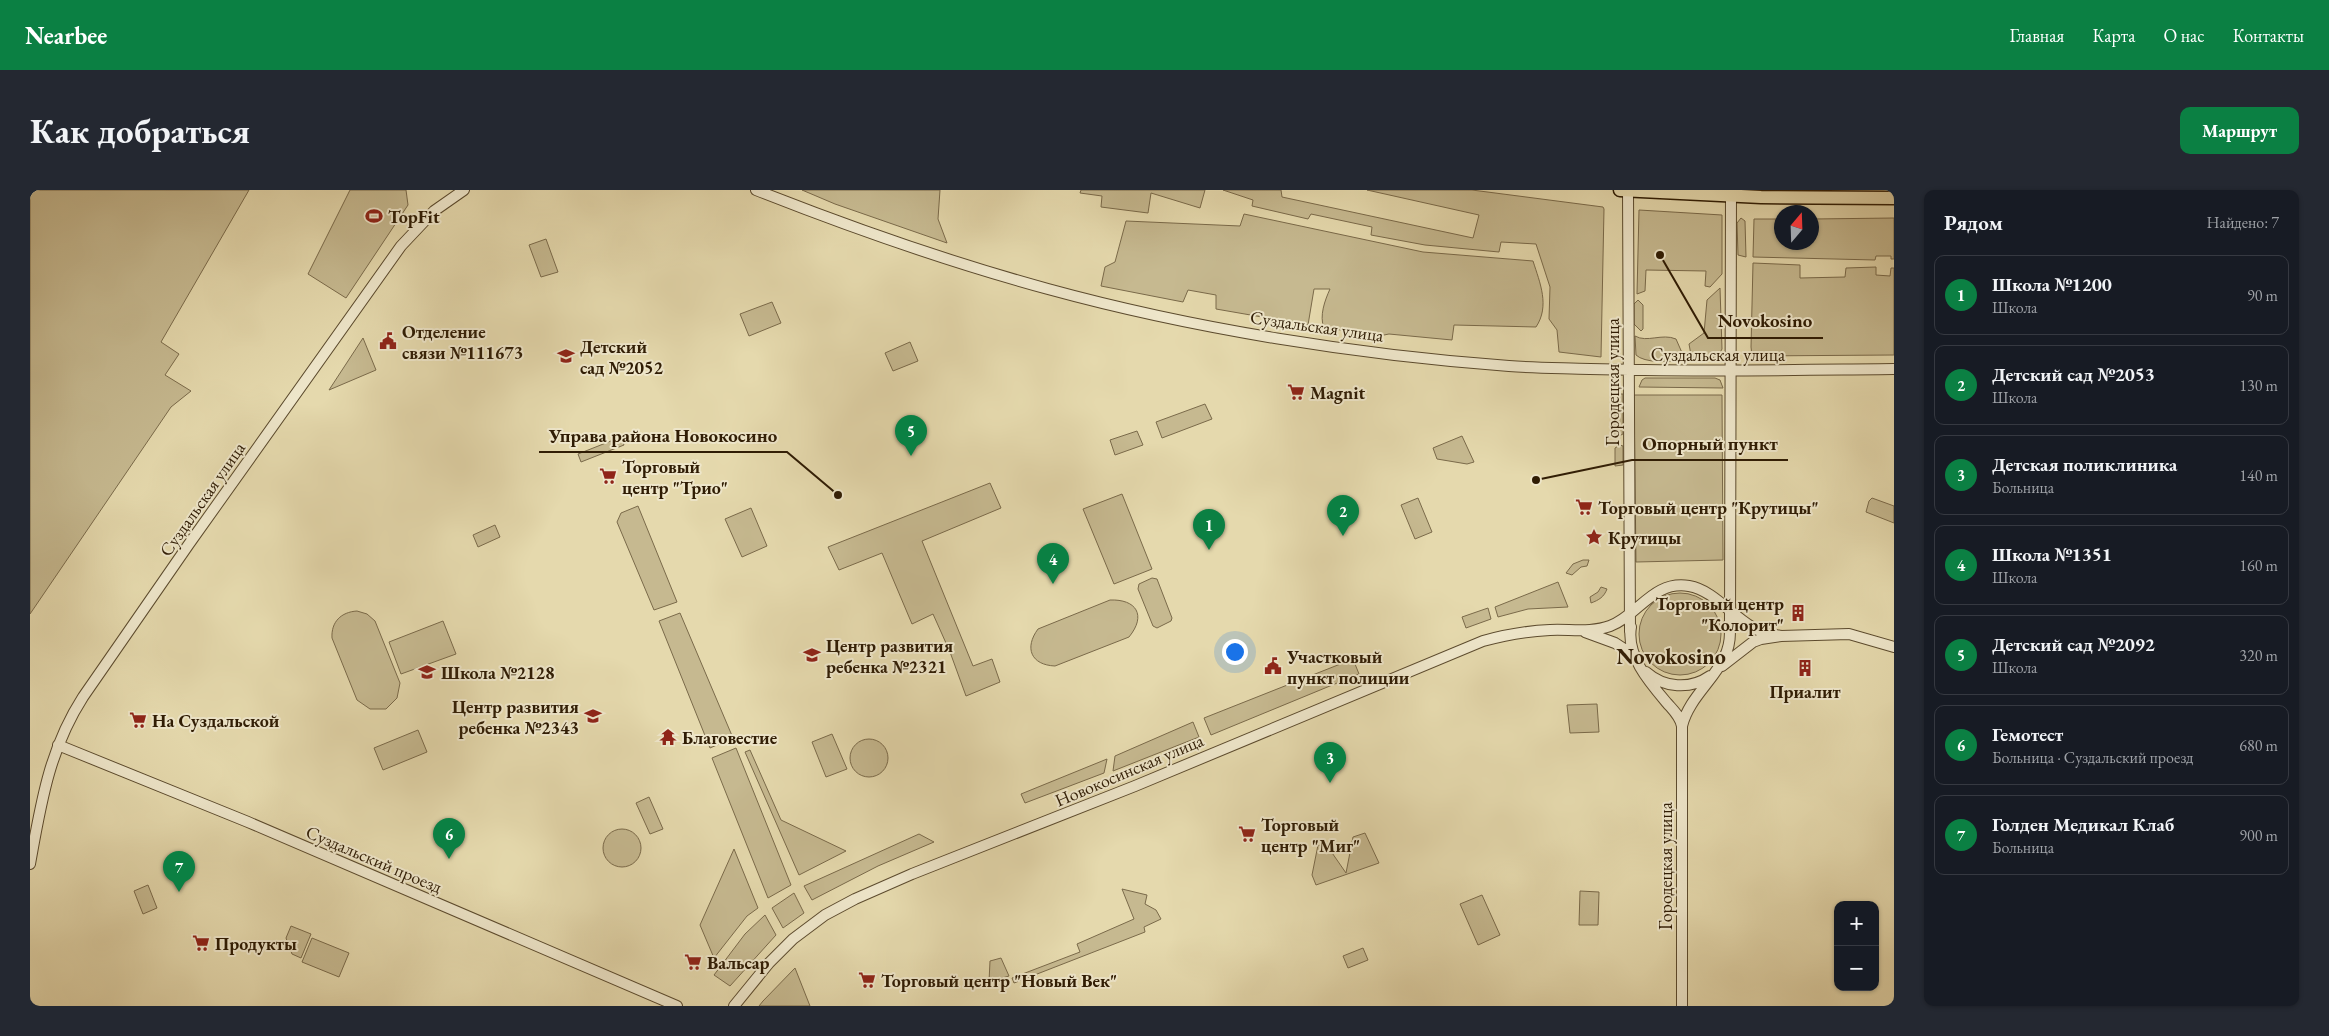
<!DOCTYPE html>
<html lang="ru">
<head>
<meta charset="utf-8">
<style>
	:root { --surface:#171b24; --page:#242831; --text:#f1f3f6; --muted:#9ea1a6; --line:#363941; --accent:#0b8043 }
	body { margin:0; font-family:"EB Garamond",serif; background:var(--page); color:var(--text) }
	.controls { position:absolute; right:15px; bottom:15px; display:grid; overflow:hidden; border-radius:10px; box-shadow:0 1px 4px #0004 }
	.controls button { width:45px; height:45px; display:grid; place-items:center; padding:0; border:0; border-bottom:1px solid var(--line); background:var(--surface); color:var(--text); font:25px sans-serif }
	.compass { position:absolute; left:1744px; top:15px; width:45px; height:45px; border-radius:50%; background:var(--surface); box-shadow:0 1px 4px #0004; rotate:19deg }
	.you { position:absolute; left:1204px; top:461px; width:18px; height:18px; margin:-12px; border:4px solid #fff; border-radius:50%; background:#1a73e8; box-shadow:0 0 0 8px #1a73e833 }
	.badge { display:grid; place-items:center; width:32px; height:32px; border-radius:50%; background:var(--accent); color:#fff; font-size:16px; font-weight:700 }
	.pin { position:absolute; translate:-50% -41px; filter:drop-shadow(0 1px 2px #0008) }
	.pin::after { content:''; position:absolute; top:26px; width:18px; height:15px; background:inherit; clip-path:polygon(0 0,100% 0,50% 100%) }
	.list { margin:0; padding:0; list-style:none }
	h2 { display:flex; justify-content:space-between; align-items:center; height:65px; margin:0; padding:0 20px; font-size:21px }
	h2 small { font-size:16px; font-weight:400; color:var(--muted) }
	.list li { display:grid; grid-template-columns:32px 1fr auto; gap:15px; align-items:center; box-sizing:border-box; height:80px; margin:0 10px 10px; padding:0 10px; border:1px solid var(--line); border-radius:10px }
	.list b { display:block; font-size:19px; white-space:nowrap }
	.list p { margin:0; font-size:16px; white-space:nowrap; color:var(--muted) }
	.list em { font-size:16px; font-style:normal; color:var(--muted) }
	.map { position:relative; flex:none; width:1864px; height:816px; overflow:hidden; border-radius:10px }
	header { display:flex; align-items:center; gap:30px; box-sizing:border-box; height:70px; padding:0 25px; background:var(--accent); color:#fff }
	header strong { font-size:24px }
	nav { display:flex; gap:28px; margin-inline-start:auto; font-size:18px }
	.intro { display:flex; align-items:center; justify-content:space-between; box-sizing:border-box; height:120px; padding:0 30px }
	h1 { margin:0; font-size:35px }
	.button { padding:12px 22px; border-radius:10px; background:var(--accent); color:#fff; font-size:18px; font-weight:700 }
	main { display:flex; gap:30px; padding:0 30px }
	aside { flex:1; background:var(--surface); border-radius:10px; box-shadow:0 1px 4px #0004 }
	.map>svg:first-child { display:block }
</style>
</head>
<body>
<header>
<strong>Nearbee</strong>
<nav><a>Главная</a><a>Карта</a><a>О нас</a><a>Контакты</a></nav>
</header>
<div class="intro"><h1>Как добраться</h1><a class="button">Маршрут</a></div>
<main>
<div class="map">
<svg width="1864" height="816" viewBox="0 0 1864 816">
	<rect width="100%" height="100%" fill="#e5d9ad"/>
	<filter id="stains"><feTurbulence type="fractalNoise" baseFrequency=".004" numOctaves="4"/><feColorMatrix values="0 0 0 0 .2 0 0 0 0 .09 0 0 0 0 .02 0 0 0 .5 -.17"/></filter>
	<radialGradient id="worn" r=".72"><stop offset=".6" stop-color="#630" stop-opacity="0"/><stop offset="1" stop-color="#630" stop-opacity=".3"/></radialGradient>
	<path fill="#c6b990" stroke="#7a6a4a" d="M0 0H219L131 152 149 164 135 185 161 201 141 217 0 424Z
		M320 0H376L378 15 316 108 278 84Z
		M772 0H910L908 29 917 53 805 14Z
		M1051 0H1175L1170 18 1121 3 1118 23 1071 17 1072 6 1050 3Z
		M1193 0H1251L1252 7 1443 48 1449 25 1337 0H1442L1573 17 1574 19 1571 167 1529 162 1527 140 1519 129 1520 97 1506 54 1471 52 1469 62 1395 55 1341 45 1342 37 1281 24 1278 29 1222 16 1223 10Z
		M1609 20 1692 25V84L1680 97 1675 96 1676 81 1616 80 1615 101 1607 104Z
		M1214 24 1393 62 1503 71C1510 93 1520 116 1506 137L1424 135 1422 150 1359 144 1354 145 1294 138C1289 126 1295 110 1300 99H1284L1278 135 1186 119V105L1158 100 1153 112 1071 96 1075 77 1085 72 1096 31 1210 36Z
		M1711 28 1715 31 1716 67 1708 65 1707 33Z
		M1864 28V69H1861V66H1846L1845 70 1723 67 1724 29H1751L1752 52H1782V29Z
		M516 49 528 82 511 87 499 55Z
		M1723 73 1770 75V88L1815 87 1816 78 1846 77V85L1860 86 1861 78H1864V165L1722 166 1721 157Z
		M1690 98 1692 159C1687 170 1669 175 1661 165L1659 154 1674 143 1677 110Z
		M1608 110 1613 115V139L1611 141 1604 134V114Z
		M742 112 751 133 719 146 710 124Z
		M1605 146C1617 153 1632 143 1646 149L1653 165 1652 169C1641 173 1614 173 1606 165Z
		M333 148 346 180 299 200Z
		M880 152 888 171 863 181 855 163Z
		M1615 188H1685L1690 190 1693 198 1609 197 1612 190Z
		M1583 204H1593V244L1587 247 1585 246 1581 221Z
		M1604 205H1692L1693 370 1606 372Z
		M1175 214 1182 229 1132 248 1126 232Z
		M1107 241 1113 255 1085 265 1080 250Z
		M1432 246 1444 272 1437 274 1407 269 1403 258Z
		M591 247 594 255 551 272 548 264Z
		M1590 255 1593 256V275L1585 276V258Z
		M960 293 971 318 892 351 943 476 962 469 970 492 936 506 920 462 903 424 882 434 852 363 809 380 798 357Z
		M1092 304 1122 379 1084 394 1053 319Z
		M1388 308 1402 342 1385 349 1371 315Z
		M1842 308 1864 316V333L1836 322 1839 311Z
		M608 316 647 412 624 420 587 332 591 323Z
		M721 318 737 356 712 367 695 329Z
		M465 335 470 347 448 357 443 345Z
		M1553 370H1559L1557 376 1551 377 1542 385 1536 383 1543 374Z
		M1122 388 1127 389 1142 428 1141 431 1127 438 1123 436 1108 399 1109 394Z
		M1528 392 1538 417 1498 419 1468 427 1465 417Z
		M1571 397 1577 399C1574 407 1569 410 1561 413L1560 407 1568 402Z
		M1609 444a41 41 0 1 1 82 0a41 41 0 1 1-82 0Z
		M1080 410C1106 409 1117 425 1099 447L1025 476C1001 475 994 458 1008 439Z
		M1458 418 1461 429 1436 438 1432 427Z
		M327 421 337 424 345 431 370 493 367 508 356 519H340L327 510 302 448C301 432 311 422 327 421Z
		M650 423 703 548 680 558 629 431Z
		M413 431 426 464 371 484 359 452Z
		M1323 469 1329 484 1181 545 1174 528Z
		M1567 514 1569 542 1540 543 1537 515Z
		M1163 532 1169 547 1083 581 1085 566Z
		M388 540 397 562 353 580 344 558Z
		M802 544 817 579 796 587 782 552Z
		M820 568a19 19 0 1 1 38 0a19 19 0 1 1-38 0Z
		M706 558 761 695 738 708 682 568Z
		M720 560 751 630 816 661 769 685 715 562Z
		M1077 569 1074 583 995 613 991 604Z
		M619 607 633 639 620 644 606 613Z
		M573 658a19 19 0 1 1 38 0a19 19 0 1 1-38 0Z
		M1335 643 1349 673 1286 695 1282 685 1288 655 1298 657 1316 683 1323 647Z
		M889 644 904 652 848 676 782 710 774 696Z
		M704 659 728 718 717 726 684 768 670 735Z
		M118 695 127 718 113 724 104 701Z
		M1092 699 1117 705 1115 714 1126 720 1131 729 1114 737 1115 742 984 793 982 788 1050 762 1047 754 1104 729Z
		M1550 701 1569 702 1568 735H1549Z
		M764 703 774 723 753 738 742 718Z
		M1452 705 1470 745 1448 755 1430 714Z
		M735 725 746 745 700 796 684 785 715 744Z
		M261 736 281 744 271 768 262 764 256 748Z
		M282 748 319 763 309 787 272 772Z
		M1333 758 1338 770 1318 778 1313 766Z
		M971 768 979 786 959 792 960 771Z
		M765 778 780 816H729L733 811Z"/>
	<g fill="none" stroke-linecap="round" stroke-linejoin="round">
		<g stroke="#5c4b2e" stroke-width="12">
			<path id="minor" d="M726 0C822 38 919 72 1018 99 1164 139 1328 165 1479 176 1506 178 1533 178 1560 179 1662 182 1763 180 1864 179
				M1598 0 1600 442
				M1601 437C1596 466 1620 493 1637 513 1643 520 1650 526 1652 536
				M1700 439 1701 0
				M1555 442 1585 453 1605 466
				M1692 476 1723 452 1731 449 1751 446 1819 444 1864 457
				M1616 482C1634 498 1660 500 1680 486
				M28 555 218 632 647 816
				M0 674C11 613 19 560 53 507L159 354 371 56 404 21 434 0
				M704 816 739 773 763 749 795 725 825 709 882 684 1105 596 1453 451C1475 445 1497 441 1520 440 1540 439 1561 443 1580 436 1609 425 1623 390 1659 396 1683 400 1701 425 1722 437 1731 443 1741 444 1751 446
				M1652 816V536C1661 498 1707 477 1699 434"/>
		</g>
		<g stroke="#2f1c04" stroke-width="15">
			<path id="major" d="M1590 0 1731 7 1864 8"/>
		</g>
		<use href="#minor" stroke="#eee6ca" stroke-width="10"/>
		<use href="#major" stroke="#e5d9ad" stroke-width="12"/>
	</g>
	<defs>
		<g id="stadium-bare" transform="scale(1.35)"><path d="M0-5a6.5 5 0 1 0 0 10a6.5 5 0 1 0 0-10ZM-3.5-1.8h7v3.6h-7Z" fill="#8f2418" stroke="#eee6ca" stroke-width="2.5" paint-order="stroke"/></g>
		<g id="civic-bare" transform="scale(1.35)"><path d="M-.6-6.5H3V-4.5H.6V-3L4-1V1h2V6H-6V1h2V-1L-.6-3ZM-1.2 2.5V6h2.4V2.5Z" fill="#8f2418" stroke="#eee6ca" stroke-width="2.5" paint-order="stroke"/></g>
		<g id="school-bare" transform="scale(1.35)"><path d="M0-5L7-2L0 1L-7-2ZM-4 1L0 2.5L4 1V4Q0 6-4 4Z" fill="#8f2418" stroke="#eee6ca" stroke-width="2.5" paint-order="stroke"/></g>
		<g id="supermarket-bare" transform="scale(1.35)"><path d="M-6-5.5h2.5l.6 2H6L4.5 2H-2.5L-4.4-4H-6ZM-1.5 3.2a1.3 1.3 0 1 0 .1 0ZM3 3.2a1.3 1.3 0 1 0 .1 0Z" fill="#8f2418" stroke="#eee6ca" stroke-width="2.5" paint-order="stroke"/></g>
		<g id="sight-bare" transform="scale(1.35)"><path d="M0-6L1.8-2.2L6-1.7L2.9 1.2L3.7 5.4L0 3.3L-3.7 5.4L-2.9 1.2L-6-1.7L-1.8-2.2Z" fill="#8f2418" stroke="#eee6ca" stroke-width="2.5" paint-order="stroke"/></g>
		<g id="building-bare" transform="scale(1.35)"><path d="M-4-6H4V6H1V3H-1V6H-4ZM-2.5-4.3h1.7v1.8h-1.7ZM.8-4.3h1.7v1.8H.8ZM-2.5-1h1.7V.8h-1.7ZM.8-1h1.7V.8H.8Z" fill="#8f2418" stroke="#eee6ca" stroke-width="2.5" paint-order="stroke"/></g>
		<g id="temple-bare" transform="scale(1.35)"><path d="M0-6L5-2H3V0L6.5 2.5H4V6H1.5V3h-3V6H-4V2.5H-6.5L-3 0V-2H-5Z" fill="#8f2418" stroke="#eee6ca" stroke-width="2.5" paint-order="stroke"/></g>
	</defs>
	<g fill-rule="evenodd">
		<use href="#stadium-bare" x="344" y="26"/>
		<use href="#civic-bare" x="358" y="151"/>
		<use href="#school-bare" x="536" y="166"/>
		<use href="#supermarket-bare" x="1266" y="202"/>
		<use href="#supermarket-bare" x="578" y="286"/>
		<use href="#supermarket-bare" x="1554" y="317"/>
		<use href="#sight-bare" x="1564" y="347"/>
		<use href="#building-bare" x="1768" y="423"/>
		<use href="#school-bare" x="782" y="465"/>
		<use href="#civic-bare" x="1243" y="476"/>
		<use href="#building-bare" x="1775" y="478"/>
		<use href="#school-bare" x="397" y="482"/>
		<use href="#school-bare" x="563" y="526"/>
		<use href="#supermarket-bare" x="108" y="530"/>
		<use href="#temple-bare" x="638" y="547"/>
		<use href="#supermarket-bare" x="1217" y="644"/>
		<use href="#supermarket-bare" x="171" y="753"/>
		<use href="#supermarket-bare" x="663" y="772"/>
		<use href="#supermarket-bare" x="837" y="790"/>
	</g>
	<g text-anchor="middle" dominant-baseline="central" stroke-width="4" stroke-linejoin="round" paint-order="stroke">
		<g font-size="18" font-weight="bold" fill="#2f1c04" stroke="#eee6ca" text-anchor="start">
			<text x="358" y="26">TopFit</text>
			<text x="372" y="141">Отделение<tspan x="372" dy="21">связи №111673</tspan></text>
			<text x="550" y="156">Детский<tspan x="550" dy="21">сад №2052</tspan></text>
			<text x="1280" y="202">Magnit</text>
			<text x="592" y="276">Торговый<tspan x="592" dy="21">центр "Трио"</tspan></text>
			<text x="1568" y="317">Торговый центр "Крутицы"</text>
			<text x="1578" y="347">Крутицы</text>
			<text x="1754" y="413" text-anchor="end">Торговый центр<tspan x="1754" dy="21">"Колорит"</tspan></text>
			<text x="796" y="455">Центр развития<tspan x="796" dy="21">ребенка №2321</tspan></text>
			<text x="1257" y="466">Участковый<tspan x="1257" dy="21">пункт полиции</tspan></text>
			<text x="411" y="482">Школа №2128</text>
			<text x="1775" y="501" text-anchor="middle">Приалит</text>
			<text x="549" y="516" text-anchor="end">Центр развития<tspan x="549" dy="21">ребенка №2343</tspan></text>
			<text x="122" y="530">На Суздальской</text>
			<text x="652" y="547">Благовестие</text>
			<text x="1231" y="634">Торговый<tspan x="1231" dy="21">центр "Миг"</tspan></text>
			<text x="185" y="753">Продукты</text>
			<text x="677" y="772">Вальсар</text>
			<text x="851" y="790">Торговый центр "Новый Век"</text>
		</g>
		<g font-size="18" fill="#2f1c04" stroke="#eee6ca">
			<text transform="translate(1287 136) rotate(8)">Суздальская улица</text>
			<text x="1688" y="164">Суздальская улица</text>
			<text transform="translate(1582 192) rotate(-90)">Городецкая улица</text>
			<text transform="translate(172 309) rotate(-55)">Суздальская улица</text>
			<text transform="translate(1099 580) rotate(-23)">Новокосинская улица</text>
			<text transform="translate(344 669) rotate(23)">Суздальский проезд</text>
			<text transform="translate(1635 676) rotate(-90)">Городецкая улица</text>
		</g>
		<g font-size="22" font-weight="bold" fill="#2f1c04" stroke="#eee6ca">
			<text x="1641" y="466">Novokosino</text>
		</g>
	</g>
	<path fill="none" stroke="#2f1c04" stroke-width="2" d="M1630 65L1678 148H1793M808 305L757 262H509M1506 290L1602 270H1758"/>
	<g fill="#2f1c04" stroke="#eee6ca" stroke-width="2">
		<circle cx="1630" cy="65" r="5"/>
		<circle cx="808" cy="305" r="5"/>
		<circle cx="1506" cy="290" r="5"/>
	</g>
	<g font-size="19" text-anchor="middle" font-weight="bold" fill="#2f1c04" stroke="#eee6ca" stroke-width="4" stroke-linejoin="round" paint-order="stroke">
		<text x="1735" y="137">Novokosino</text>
		<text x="633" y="252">Управа района Новокосино</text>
		<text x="1680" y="260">Опорный пункт</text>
	</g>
	<rect width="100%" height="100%" filter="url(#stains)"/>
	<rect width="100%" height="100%" fill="url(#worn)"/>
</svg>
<div class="controls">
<button>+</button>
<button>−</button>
</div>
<svg class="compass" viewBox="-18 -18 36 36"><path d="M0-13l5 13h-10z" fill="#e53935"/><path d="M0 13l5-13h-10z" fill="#9ea1a6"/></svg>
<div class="you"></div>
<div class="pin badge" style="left:1179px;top:360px">1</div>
<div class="pin badge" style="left:1313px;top:346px">2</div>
<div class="pin badge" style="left:1300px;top:593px">3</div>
<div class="pin badge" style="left:1023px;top:394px">4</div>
<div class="pin badge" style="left:881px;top:266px">5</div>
<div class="pin badge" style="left:419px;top:669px">6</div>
<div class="pin badge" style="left:149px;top:702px">7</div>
</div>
<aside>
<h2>Рядом<small>Найдено: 7</small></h2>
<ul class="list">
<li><span class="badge">1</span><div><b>Школа №1200</b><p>Школа</p></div><em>90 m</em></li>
<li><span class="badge">2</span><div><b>Детский сад №2053</b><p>Школа</p></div><em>130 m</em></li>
<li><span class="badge">3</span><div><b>Детская поликлиника</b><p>Больница</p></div><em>140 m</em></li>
<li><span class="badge">4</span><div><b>Школа №1351</b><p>Школа</p></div><em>160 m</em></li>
<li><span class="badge">5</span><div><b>Детский сад №2092</b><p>Школа</p></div><em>320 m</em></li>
<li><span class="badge">6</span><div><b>Гемотест</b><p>Больница · Суздальский проезд</p></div><em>680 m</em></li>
<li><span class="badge">7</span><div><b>Голден Медикал Клаб</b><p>Больница</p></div><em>900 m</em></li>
</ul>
</aside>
</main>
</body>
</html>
